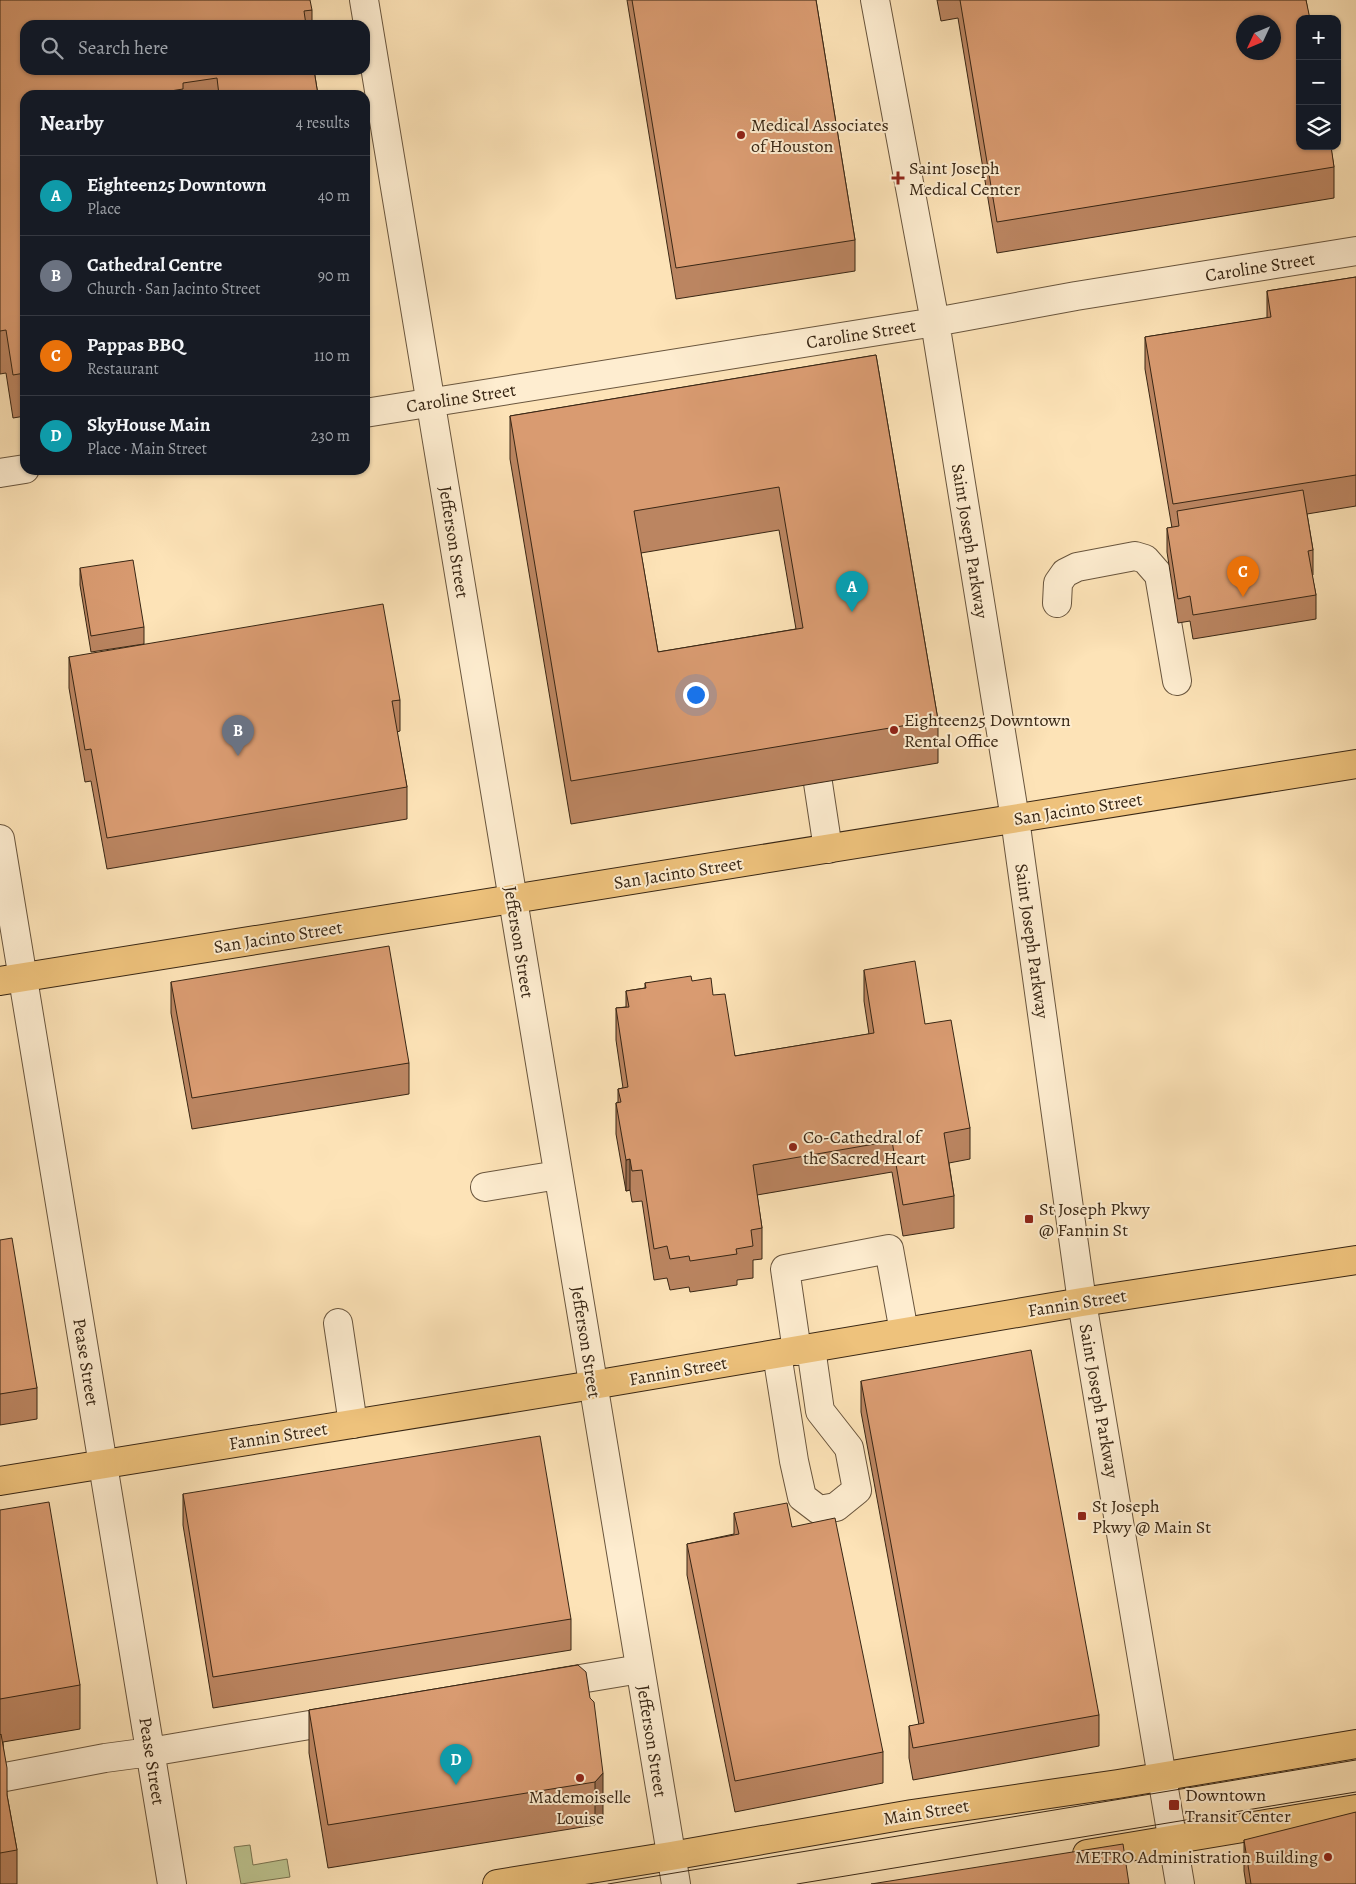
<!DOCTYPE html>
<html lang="en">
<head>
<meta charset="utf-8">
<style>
	:root { --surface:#171b24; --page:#242831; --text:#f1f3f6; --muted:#9ea1a6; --line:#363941; --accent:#ea580c }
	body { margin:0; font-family:Alegreya,serif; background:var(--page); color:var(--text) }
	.controls { position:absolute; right:15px; top:15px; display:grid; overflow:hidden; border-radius:10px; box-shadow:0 1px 4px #0004 }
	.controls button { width:45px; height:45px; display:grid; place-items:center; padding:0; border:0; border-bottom:1px solid var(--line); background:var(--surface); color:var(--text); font:25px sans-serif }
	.compass { position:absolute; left:1236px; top:15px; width:45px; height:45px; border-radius:50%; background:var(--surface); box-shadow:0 1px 4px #0004; rotate:226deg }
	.you { position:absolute; left:695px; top:694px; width:18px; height:18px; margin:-12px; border:4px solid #fff; border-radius:50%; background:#1a73e8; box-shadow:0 0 0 8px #1a73e833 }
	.badge { display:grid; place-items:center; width:32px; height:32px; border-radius:50%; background:var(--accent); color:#fff; font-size:16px; font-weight:700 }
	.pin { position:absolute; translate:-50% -41px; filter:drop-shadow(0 1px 2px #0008) }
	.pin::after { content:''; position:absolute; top:26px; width:18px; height:15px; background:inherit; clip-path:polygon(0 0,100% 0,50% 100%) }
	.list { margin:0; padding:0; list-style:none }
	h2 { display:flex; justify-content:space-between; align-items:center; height:65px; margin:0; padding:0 20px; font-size:21px }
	h2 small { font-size:16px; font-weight:400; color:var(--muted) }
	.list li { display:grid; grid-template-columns:32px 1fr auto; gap:15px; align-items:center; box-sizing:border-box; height:80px; padding:0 20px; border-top:1px solid var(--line) }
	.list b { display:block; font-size:19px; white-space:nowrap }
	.list p { margin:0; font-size:16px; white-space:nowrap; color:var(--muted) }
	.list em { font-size:16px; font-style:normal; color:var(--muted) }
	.icon { flex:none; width:28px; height:28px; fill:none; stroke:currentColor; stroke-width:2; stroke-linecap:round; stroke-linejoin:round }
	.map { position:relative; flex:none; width:1356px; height:1884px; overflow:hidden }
	.search { position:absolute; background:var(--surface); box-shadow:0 1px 4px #0004; left:20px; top:20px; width:350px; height:55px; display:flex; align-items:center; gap:12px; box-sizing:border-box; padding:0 18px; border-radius:15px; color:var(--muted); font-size:19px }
	.panel { position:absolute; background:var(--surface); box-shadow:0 1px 4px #0004; left:20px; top:90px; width:350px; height:385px; border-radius:15px }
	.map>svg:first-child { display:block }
</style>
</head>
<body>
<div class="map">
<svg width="1356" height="1884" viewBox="0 0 1356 1884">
	<rect width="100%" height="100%" fill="#fde3b7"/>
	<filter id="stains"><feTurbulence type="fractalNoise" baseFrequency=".004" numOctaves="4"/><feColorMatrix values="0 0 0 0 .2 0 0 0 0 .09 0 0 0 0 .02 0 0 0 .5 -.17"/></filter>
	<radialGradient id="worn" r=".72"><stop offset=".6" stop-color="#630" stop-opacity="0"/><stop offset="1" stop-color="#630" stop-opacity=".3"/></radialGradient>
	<path fill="#bdc490" stroke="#7a7552" d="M250 1845 253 1865 287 1859 290 1877 241 1884 234 1847Z"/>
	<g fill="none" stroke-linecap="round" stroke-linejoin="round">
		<g stroke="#69553d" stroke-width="30">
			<path id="minor" d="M364 0 676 1884
				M875 0 935 322 1015 819 1082 1302 1180 1884
				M365 413 935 322 1076 296 1356 251
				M0 473 25 469
				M1057 603 1058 583 1065 573 1077 567 1135 556 1145 559 1159 575 1177 681
				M818 783 828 849
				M0 839 172 1884
				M485 1187 558 1175
				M338 1323 353 1424
				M797 1351 785 1269 889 1249 904 1332
				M777 1354 794 1461 802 1497 819 1510 836 1507 857 1490 849 1448 820 1411 811 1348
				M550 1684 640 1669
				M0 1778 105 1758 150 1752 345 1719"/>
		</g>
		<g stroke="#382614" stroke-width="30">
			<path id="major" d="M0 981 1356 764
				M0 1481 593 1385 1082 1302 1356 1260
				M1087 1854 1356 1809
				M497 1884 671 1856 912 1814 1118 1784 1356 1744"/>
		</g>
		<use href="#minor" stroke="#feedd0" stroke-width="28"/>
		<use href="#major" stroke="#eec27c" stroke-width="28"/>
		<path stroke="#382614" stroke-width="1" d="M608 1884 1356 1760
			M797 1884 1356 1792"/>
	</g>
	<path fill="#bb8561" stroke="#382614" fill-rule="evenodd" d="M0 0 312 10V25H25L314 70 318 95H25V416L13 418 6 373 0 374Z
		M627 0H816L855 240V271L676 299Z
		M937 0H1306L1334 167V198L997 253 958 18 941 21Z
		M1356 277V506L1307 514 1313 550V575H1312L1316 595V619L1193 639 1190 621 1178 623 1167 552V528H1172L1145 369V337L1267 318V291Z
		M365 289 367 300V344H365Z
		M876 355 938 720V763L571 824 510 459V416ZM779 530 796 629 658 652 641 553Z
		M80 568 144 627V644L91 652 80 585Z
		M69 657 400 700V731L397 732 407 787V819L107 869 91 781 85 782 69 688Z
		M864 970 925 1024 970 1128V1159L949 1163 954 1196V1228L903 1236 892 1172 757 1195 762 1228V1259L753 1260V1278L737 1280V1285L690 1292 689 1287 670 1290 667 1278 654 1280 642 1201 632 1202 630 1190 626 1191 616 1134V1103L618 1102V1089L623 1088 616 1040V1008L626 1007V991L645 988V983L692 981 713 995 735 1056 869 1034 864 1001Z
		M171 982 409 1063V1094L192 1129 171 1013Z
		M0 1240 37 1388V1419L0 1425Z
		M861 1381 1099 1715V1746L913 1780 909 1758V1726L919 1725 861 1412Z
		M183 1494 571 1619V1650L213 1708 183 1525Z
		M0 1510 80 1685V1729L3 1742 7 1795 17 1850V1884H0Z
		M734 1513 792 1527 883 1752V1783L735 1812 687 1575V1544L734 1534Z
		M578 1665 603 1816 595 1825 328 1868 309 1753V1710Z
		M1244 1840 1356 1884H1246L1244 1871Z"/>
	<path fill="#986c4f" stroke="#382614" d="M630 1159V1190L626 1191V1160Z
		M603 1773V1816L595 1825V1782Z"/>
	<path fill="#d99b71" stroke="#382614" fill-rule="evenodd" d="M0 0H310L312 10 304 11 306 25H25V70H314L318 95H219L217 78 183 83V89L145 95H25V373L13 375 6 330 0 331Z
		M632 0H816L855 240 676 268Z
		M960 0H1306L1310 19H1300V146H1331L1334 167 997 222ZM1244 22H1274V52H1244Z
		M1356 277V475L1173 504 1145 337 1271 317 1267 291Z
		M365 289 367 300 365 301Z
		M876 355 938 720 571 781 510 416ZM779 487 803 628 658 652 634 511Z
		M1303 490 1313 550 1308 551 1316 595 1193 615 1190 596 1178 599 1167 528 1179 526 1177 511Z
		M133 560 144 627 91 636 80 568Z
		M383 604 400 700 392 701 407 787 107 838 91 749 85 750 69 657Z
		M389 946 409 1063 192 1098 171 982Z
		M915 961 925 1024 951 1020 970 1128 944 1133 954 1196 903 1205 892 1141 753 1165 762 1228 751 1230 753 1246 736 1249 737 1254 690 1261 689 1256 670 1259 667 1246 654 1249 642 1170 632 1171 630 1159 626 1160 616 1103 621 1102 618 1089 628 1087 616 1008 629 1007 626 991 646 988 645 983 691 976 692 981 711 978 713 995 725 994 735 1056 874 1033 864 970Z
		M12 1238 37 1388 0 1394V1240Z
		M1031 1350 1099 1715 913 1748 909 1726 924 1723 861 1381Z
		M540 1436 571 1619 213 1677 183 1494Z
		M49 1502 80 1685 0 1699V1510Z
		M787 1503 792 1527 835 1518 883 1752 735 1781 687 1544 739 1534 734 1513Z
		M578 1665 586 1672 590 1698 594 1702 603 1773 595 1782 328 1825 309 1710Z
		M1 1734 7 1768V1795L17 1850 0 1853V1735Z
		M1356 1812V1884H1251L1244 1840Z
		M1123 1844 1129 1884H871Z"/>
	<g fill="#8f2418" stroke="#feedd0" stroke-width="2">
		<circle cx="741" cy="135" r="5"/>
		<path d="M895.5 170.5h5v5h5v5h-5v5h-5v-5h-5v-5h5z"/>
		<circle cx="894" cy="730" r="5"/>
		<circle cx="793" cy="1147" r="5"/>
		<rect x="1024" y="1214" width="10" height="10" rx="2.5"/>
		<rect x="1077" y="1511" width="10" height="10" rx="2.5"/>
		<circle cx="580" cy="1778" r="5"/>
		<rect x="1168" y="1799" width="12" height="12" rx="2.5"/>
		<circle cx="1328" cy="1857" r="5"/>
	</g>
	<g text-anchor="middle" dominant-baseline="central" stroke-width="4" stroke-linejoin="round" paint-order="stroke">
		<g font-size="18" fill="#382614" stroke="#feedd0" text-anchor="start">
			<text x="751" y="125">Medical Associates<tspan x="751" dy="21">of Houston</tspan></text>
			<text x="909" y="168">Saint Joseph<tspan x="909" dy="21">Medical Center</tspan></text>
			<text x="904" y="720">Eighteen25 Downtown<tspan x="904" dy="21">Rental Office</tspan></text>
			<text x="803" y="1137">Co-Cathedral of<tspan x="803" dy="21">the Sacred Heart</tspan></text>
			<text x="1039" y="1209">St Joseph Pkwy<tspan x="1039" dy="21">@ Fannin St</tspan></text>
			<text x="1092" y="1506">St Joseph<tspan x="1092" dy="21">Pkwy @ Main St</tspan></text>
			<text x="1185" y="1795">Downtown<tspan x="1185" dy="21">Transit Center</tspan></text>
			<text x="580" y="1797" text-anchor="middle">Mademoiselle<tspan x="580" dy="21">Louise</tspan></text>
			<text x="1318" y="1857" text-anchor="end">METRO Administration Building</text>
		</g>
		<g font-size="18" fill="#382614" stroke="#feedd0">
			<text transform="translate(1260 267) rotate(-9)">Caroline Street</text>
			<text transform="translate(861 334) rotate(-9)">Caroline Street</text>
			<text transform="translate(461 398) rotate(-9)">Caroline Street</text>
			<text transform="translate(970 541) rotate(81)">Saint Joseph Parkway</text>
			<text transform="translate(454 542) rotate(81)">Jefferson Street</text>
			<text transform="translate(1078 809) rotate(-9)">San Jacinto Street</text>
			<text transform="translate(678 873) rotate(-9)">San Jacinto Street</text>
			<text transform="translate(278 937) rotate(-9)">San Jacinto Street</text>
			<text transform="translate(1032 941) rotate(82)">Saint Joseph Parkway</text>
			<text transform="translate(519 942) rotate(81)">Jefferson Street</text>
			<text transform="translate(1077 1303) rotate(-9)">Fannin Street</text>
			<text transform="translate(586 1342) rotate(81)">Jefferson Street</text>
			<text transform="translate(86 1362) rotate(81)">Pease Street</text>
			<text transform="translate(678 1371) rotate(-10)">Fannin Street</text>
			<text transform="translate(1099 1401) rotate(80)">Saint Joseph Parkway</text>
			<text transform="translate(278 1436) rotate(-9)">Fannin Street</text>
			<text transform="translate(652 1741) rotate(81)">Jefferson Street</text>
			<text transform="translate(152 1761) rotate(81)">Pease Street</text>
			<text transform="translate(926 1812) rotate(-9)">Main Street</text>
		</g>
	</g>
	<rect width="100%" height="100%" filter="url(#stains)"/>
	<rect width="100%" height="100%" fill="url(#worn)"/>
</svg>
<div class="controls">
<button>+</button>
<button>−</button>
<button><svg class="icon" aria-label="layers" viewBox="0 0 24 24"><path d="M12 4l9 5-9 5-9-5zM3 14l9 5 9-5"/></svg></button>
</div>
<svg class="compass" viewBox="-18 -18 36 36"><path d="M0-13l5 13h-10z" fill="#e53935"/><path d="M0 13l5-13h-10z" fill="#9ea1a6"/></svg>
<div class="you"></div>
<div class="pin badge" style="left:852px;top:612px;background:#0f9aa8">A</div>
<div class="pin badge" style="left:238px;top:756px;background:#6b7280">B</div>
<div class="pin badge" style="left:1243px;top:597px;background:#e8710a">C</div>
<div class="pin badge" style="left:456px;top:1785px;background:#0f9aa8">D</div>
<div class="search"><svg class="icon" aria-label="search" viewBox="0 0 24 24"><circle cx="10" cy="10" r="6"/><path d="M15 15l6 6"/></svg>Search here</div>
<section class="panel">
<h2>Nearby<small>4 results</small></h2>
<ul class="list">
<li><span class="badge" style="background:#0f9aa8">A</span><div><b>Eighteen25 Downtown</b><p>Place</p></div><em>40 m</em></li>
<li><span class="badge" style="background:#6b7280">B</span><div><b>Cathedral Centre</b><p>Church · San Jacinto Street</p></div><em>90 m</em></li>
<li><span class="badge" style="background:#e8710a">C</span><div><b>Pappas BBQ</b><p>Restaurant</p></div><em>110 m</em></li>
<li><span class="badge" style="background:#0f9aa8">D</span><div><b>SkyHouse Main</b><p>Place · Main Street</p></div><em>230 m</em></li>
</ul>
</section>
</div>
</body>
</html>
